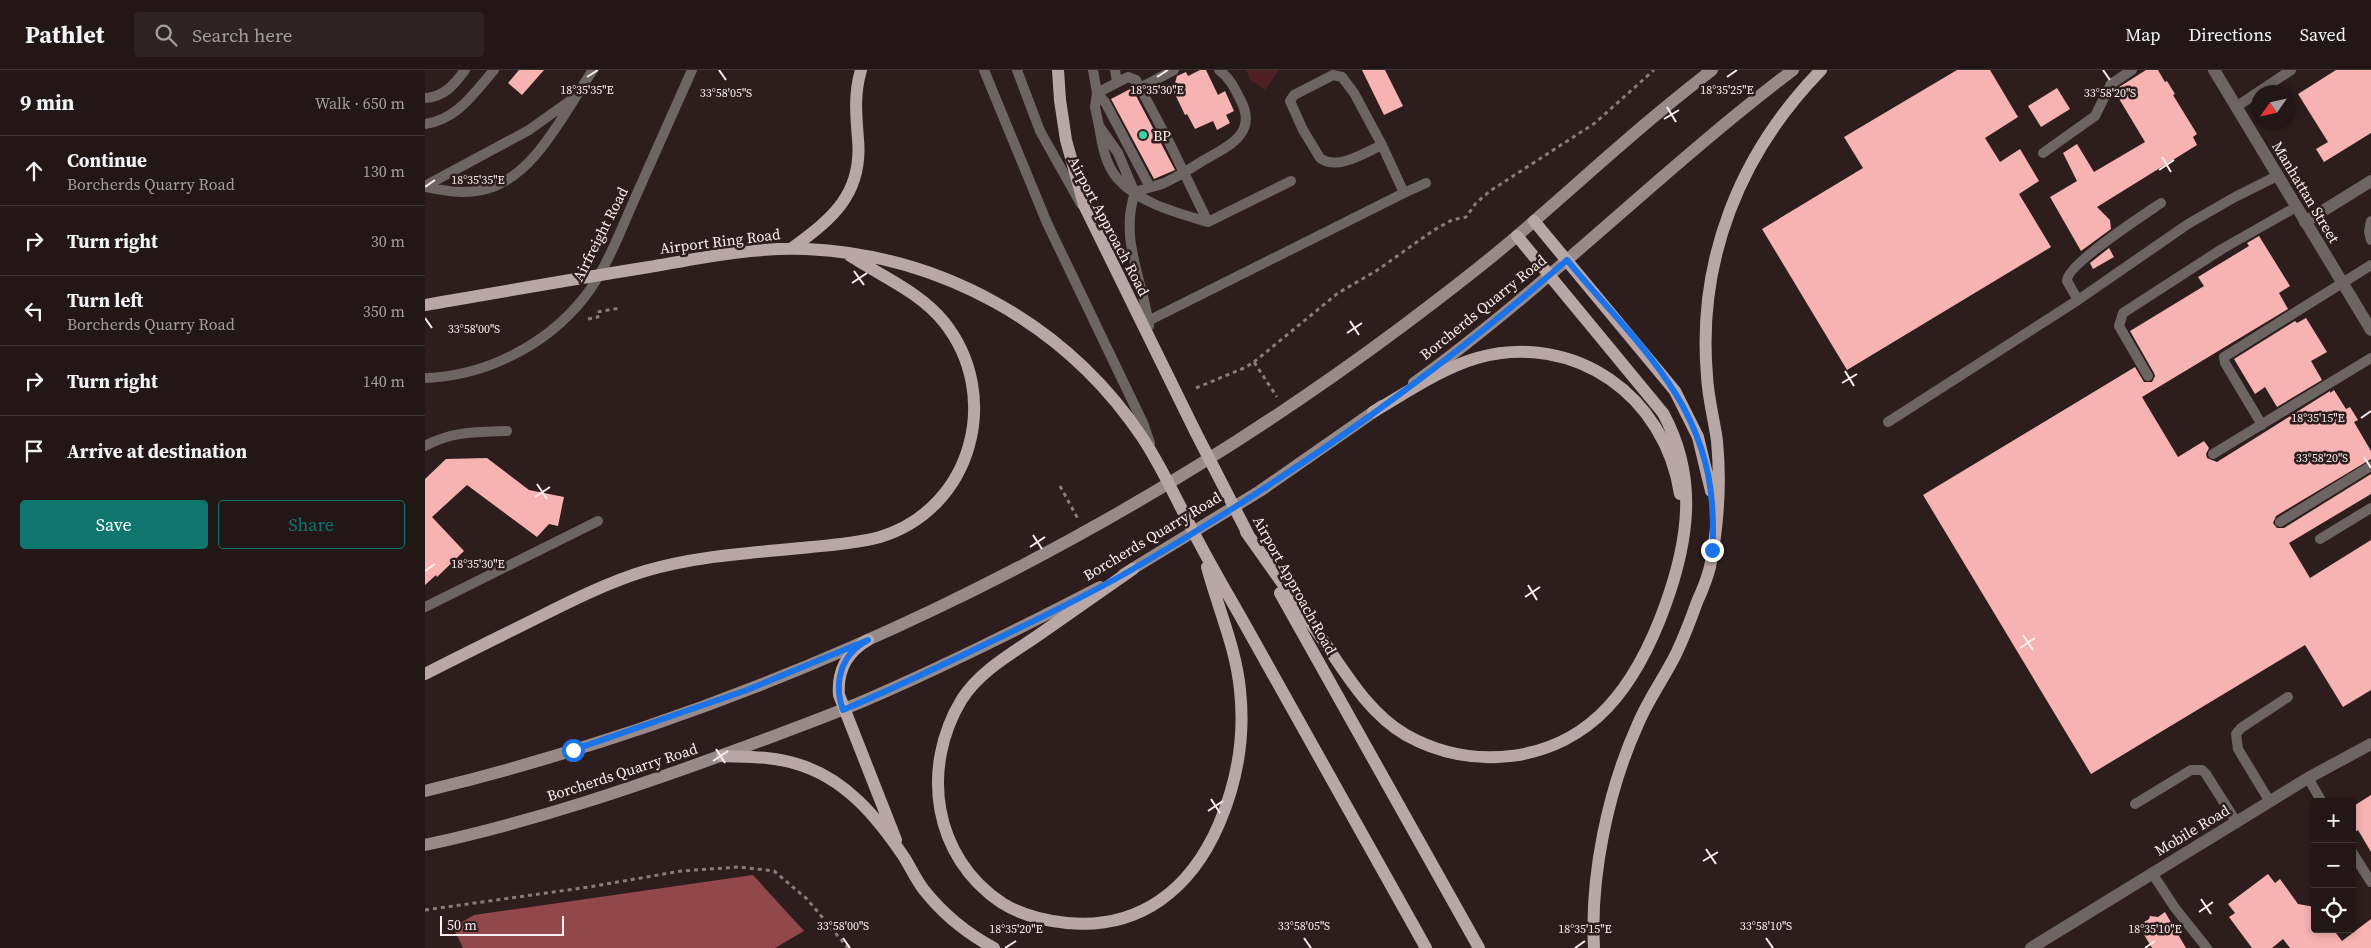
<!DOCTYPE html>
<html lang="en">
<head>
<meta charset="utf-8">
<style>
	:root { --surface:#221616; --page:#2e2323; --text:#f1f3f6; --muted:#a29fa1; --line:#3f3535; --accent:#0f766e }
	body { margin:0; font-family:"Source Serif 4",serif; background:var(--page); color:var(--text) }
	.controls { position:absolute; right:15px; bottom:15px; display:grid; overflow:hidden; border-radius:5px; box-shadow:0 2px 8px #0003 }
	.controls button { width:45px; height:45px; display:grid; place-items:center; padding:0; border:0; border-bottom:1px solid var(--line); background:var(--surface); color:var(--text); font:25px sans-serif }
	.compass { position:absolute; left:1826px; top:15px; width:45px; height:45px; border-radius:50%; background:var(--surface); box-shadow:0 2px 8px #0003; rotate:236deg }
	.scale { position:absolute; left:15px; bottom:12px; width:124px; box-sizing:border-box; padding-left:5px; border:2px solid #faeeee; border-top:0; font-size:14px; line-height:18px; white-space:nowrap; color:#faeeee; -webkit-text-stroke:4px #2d1d1d; paint-order:stroke }
	.stop { position:absolute; width:15px; height:15px; margin:-11px; border:4px solid #1a73e8; border-radius:50%; background:#fff }
	.stop.end { background:#1a73e8; border-color:#fff; box-shadow:0 1px 5px #0008 }
	.list { margin:0; padding:0; list-style:none }
	h2 { display:flex; justify-content:space-between; align-items:center; height:65px; margin:0; padding:0 20px; font-size:21px }
	h2 small { font-size:16px; font-weight:400; color:var(--muted) }
	.list li { display:grid; grid-template-columns:32px 1fr auto; gap:15px; align-items:center; box-sizing:border-box; height:70px; padding:0 20px; border-top:1px solid var(--line) }
	.list b { display:block; font-size:19px; white-space:nowrap }
	.list p { margin:0; font-size:16px; white-space:nowrap; color:var(--muted) }
	.list em { font-size:16px; font-style:normal; color:var(--muted) }
	.actions { display:flex; gap:10px; padding:15px 20px }
	.actions a { flex:1; padding:11px 0; border:1px solid var(--accent); border-radius:5px; text-align:center; font-size:18px; color:var(--accent) }
	.actions .main { background:var(--accent); color:#fff }
	.icon { flex:none; width:28px; height:28px; fill:none; stroke:currentColor; stroke-width:2; stroke-linecap:round; stroke-linejoin:round }
	.map { position:relative; flex:none; width:1946px; height:878px; overflow:hidden }
	header { display:flex; align-items:center; gap:30px; box-sizing:border-box; height:70px; padding:0 25px; background:var(--surface); border-bottom:1px solid var(--line) }
	header strong { font-size:24px }
	nav { display:flex; gap:28px; margin-inline-start:auto; font-size:18px }
	.search { width:350px; height:45px; background:var(--page); display:flex; align-items:center; gap:12px; box-sizing:border-box; padding:0 18px; border-radius:5px; color:var(--muted); font-size:19px }
	main { display:flex }
	aside { flex:1; background:var(--surface) }
	.map>svg:first-child { display:block }
</style>
</head>
<body>
<header>
<strong>Pathlet</strong>
<div class="search"><svg class="icon" aria-label="search" viewBox="0 0 24 24"><circle cx="10" cy="10" r="6"/><path d="M15 15l6 6"/></svg>Search here</div>
<nav><a>Map</a><a>Directions</a><a>Saved</a></nav>
</header>
<main>
<aside>
<h2>9 min<small>Walk · 650 m</small></h2>
<ul class="list">
<li><svg class="icon" aria-label="ahead" viewBox="0 0 24 24"><path d="M12 20V5M6 11l6-6 6 6"/></svg><div><b>Continue</b><p>Borcherds Quarry Road</p></div><em>130 m</em></li>
<li><svg class="icon" aria-label="right" viewBox="0 0 24 24"><path d="M7 20v-9h11M14 6l5 5-5 5"/></svg><div><b>Turn right</b></div><em>30 m</em></li>
<li><svg class="icon" aria-label="left" viewBox="0 0 24 24"><path d="M17 20v-9H6M10 6l-5 5 5 5"/></svg><div><b>Turn left</b><p>Borcherds Quarry Road</p></div><em>350 m</em></li>
<li><svg class="icon" aria-label="right" viewBox="0 0 24 24"><path d="M7 20v-9h11M14 6l5 5-5 5"/></svg><div><b>Turn right</b></div><em>140 m</em></li>
<li><svg class="icon" aria-label="arrive" viewBox="0 0 24 24"><path d="M6 21V4h12l-3 4 3 4H6"/></svg><div><b>Arrive at destination</b></div></li>
</ul>
<div class="actions"><a class="main">Save</a><a>Share</a></div>
</aside>
<div class="map">
<svg width="1946" height="878" viewBox="0 0 1946 878">
	<rect width="100%" height="100%" fill="#2d1d1d"/>
	<path fill="#4e2023" d="M821 0H854L840 20 825 10Z"/>
	<path fill="#92474b" d="M328 805 379 861 350 878H38L28 857 49 845Z"/>
	<path fill="#f7b2b2" d="M94 0H119L97 25 83 13Z
		M775 0H781L793 25 800 21 809 41 801 45 805 53 792 60 788 51 770 59 762 44 760 45 748 20 752 6 761 2 763 6Z
		M937 0H960L978 36 959 45Z
		M1532 0H1565L1593 47 1560 68 1575 92 1595 79 1614 111 1594 124 1626 177 1422 300 1337 159 1438 98 1419 67Z
		M1721 0H1733L1740 12 1742 11 1750 24 1748 25 1772 64 1768 67 1772 75 1672 137 1685 150 1686 159 1656 181 1625 127 1652 111 1638 83 1652 74 1669 102 1720 72 1690 22 1691 19Z
		M1911 0H1946V63L1899 92 1891 79 1903 72 1873 24Z
		M707 18 750 100 729 109 686 29Z
		M1632 18 1645 39 1616 57 1603 36Z
		M1834 166 1865 216 1854 223 1863 239 1717 327 1753 387 1779 371 1784 378 1781 384 1782 388 1792 392 1905 321V323L1909 320 1921 339 1925 337 1933 350 1929 352 1946 381V389L1851 446 1848 453 1852 458H1859L1946 404V424L1864 473 1885 508 1946 470V620L1918 637 1880 575 1666 704 1498 425 1710 297 1719 312H1727L1730 306 1729 303 1705 261 1779 216 1773 207 1824 176 1822 173Z
		M1684 178 1689 187 1668 199 1665 193Z
		M1881 248 1902 282 1886 291 1897 310 1852 337 1840 317 1830 324 1809 289 1870 251 1872 253Z
		M62 388 104 420 139 427 133 456 124 454 112 467 42 415 7 447 39 481 12 507 11 505 0 515V409L21 389Z
		M1946 725V782L1933 760 1927 764V737Z
		M1843 804 1850 813 1855 809 1873 834 1890 837V859H1908L1917 871 1946 849V878H1865L1858 869 1847 878H1827L1804 847 1810 843 1803 834Z
		M1740 842 1761 878H1727L1715 858 1721 854 1719 852 1724 849 1725 846 1733 847Z"/>
	<g fill="none" stroke-linecap="round" stroke-linejoin="round">
		<path stroke="#8b7c7c" stroke-width="3" stroke-dasharray="4 4" stroke-linecap="butt" d="M163 249 173 247 172 242 195 238
			M829 292 913 223 951 201 1009 160 1027 150 1041 147 1051 133 1065 121 1170 53 1229 0
			M771 318 819 298 829 292 852 327
			M635 416 653 449
			M0 840 164 817 256 801 314 797 349 801 382 829 423 878"/>
		<path stroke="#6d6464" stroke-width="10" d="M559 0 622 153 718 353 725 373
			M592 0 615 61 656 134
			M668 0 672 23 670 37 674 56 693 83 709 121
			M690 0 692 12
			M715 18 749 0
			M672 23 703 7 711 10 744 72 783 152
			M672 23 680 32 725 117
			M0 28C19 27 29 15 40 0
			M1811 37 1866 0
			M0 54C32 50 50 22 69 0
			M674 56C677 74 680 94 692 108 713 133 753 143 783 152L866 111
			M1618 83 1670 46 1686 14 1707 0
			M0 116 104 60 146 30
			M0 117C19 121 38 124 57 120 108 111 141 39 168 0
			M979 123 1001 113
			M1946 151 1944 162 1946 170
			M1653 230 1642 211C1641 195 1720 144 1736 133
			M723 251 979 123 957 75 929 23 917 7 908 5 869 25 865 31 878 60 895 88C913 101 939 83 957 75
			M724 256C718 211 694 168 710 123 719 118 729 117 739 113 753 107 766 98 779 90 802 77 833 64 816 31 810 19 805 8 794 0
			M1723 306 1694 256 1698 243 1797 179 1871 137
			M0 308C60 306 120 276 158 229 181 200 195 162 210 128 229 86 248 43 267 0
			M1463 352 1653 230 1763 154 1810 127 1852 106
			M1837 355 1800 293 1799 287 1946 195
			M0 376C27 361 53 362 82 361
			M1788 384 1946 288
			M1855 452 1946 396
			M1895 469 1946 438
			M0 537 173 451
			M1883 708 1897 732
			M1845 732 1813 679 1811 664 1816 658 1863 627
			M1710 734 1766 700H1777L1781 704 1812 753
			M1927 782 1946 812
			M1727 803 1750 838 1782 878"/>
		<path stroke="#6d6464" stroke-width="12" d="M1789 0 1946 260
			M1880 152 1946 111
			M1606 878 1883 708 1946 674"/>
		<path stroke="#978a89" stroke-width="12" d="M989 313C1122 217 1237 99 1368 0
			M699 504 835 421 957 336
			M0 721C352 636 685 474 975 258 1015 228 1055 198 1093 165 1157 110 1219 52 1287 0
			M0 775C107 752 211 717 314 679 356 663 399 648 441 630 520 596 598 557 675 517"/>
		<path stroke="#b9a7a6" stroke-width="12" d="M633 0 635 30 641 70 659 135 771 363 825 468
			M1109 151 1250 321 1273 367 1286 421
			M367 178C407 149 438 124 433 69 431 45 429 23 436 0
			M0 235C75 222 149 209 224 197 276 188 328 177 381 179 516 185 641 254 717 367 737 397 752 431 769 463 786 496 805 528 823 560 882 666 941 772 1001 878
			M948 342C981 323 1015 299 1052 288 1150 261 1240 326 1255 424
			M821 462C846 497 870 532 895 566 920 602 943 643 981 665 1047 702 1131 693 1183 637 1209 609 1227 572 1240 536 1264 470 1273 407 1238 343L1092 166
			M708 499C677 521 646 542 615 564 588 583 556 600 537 629 495 698 508 787 577 833 596 845 621 851 642 853 715 860 766 819 794 754 812 712 820 665 815 620 811 578 793 538 782 497
			M855 523 1054 878
			M443 570C422 582 412 601 414 625L471 770
			M0 604C39 584 78 565 116 546 150 529 184 512 220 501 274 485 330 483 386 477 409 475 433 473 455 467 547 439 578 326 519 252 495 222 456 206 424 185
			M297 686C322 687 347 686 372 694 420 708 452 747 479 787 486 798 491 810 499 820 518 844 541 863 569 878
			M1169 878C1165 806 1183 720 1213 654 1223 630 1239 608 1251 584 1259 567 1266 549 1272 532 1277 521 1282 509 1285 497 1293 456 1296 412 1292 371 1289 349 1283 328 1282 306 1272 190 1315 83 1396 0"/>
	</g>
	<g fill="none" stroke-linecap="round" stroke-linejoin="round">
		<path stroke="#1a73e8" stroke-width="6" d="M148 680 322 620 443 570C416 584 408 612 418 640 475 616 530 589 586 562 627 542 669 522 708 499 861 410 1009 306 1142 190 1205 267 1280 328 1287 434 1288 450 1289 464 1287 480"/>
	</g>
	<path fill="none" stroke="#faeeee" stroke-width="2" d="M294 0 301 10M1678 0 1685 10M162 7 173 0M732 7 743 0M1302 7 1312 0M1242 37 1251 52M1239 49 1254 40M1737 87 1746 102M1734 100 1749 90M0 117 10 110M429 201 439 215M427 213 442 203M0 248 7 258M925 251 934 265M922 263 937 253M1420 301 1429 316M1417 313 1432 304M1936 348 1946 341M1939 387 1946 398M112 414 122 429M110 427 125 417M608 465 617 479M605 477 620 467M0 501 10 494M1103 515 1112 530M1100 527 1115 517M1598 565 1608 580M1595 578 1610 568M291 679 300 693M288 691 303 681M786 729 795 743M783 741 798 731M1281 779 1291 794M1278 791 1293 782M1776 829 1786 844M1774 842 1788 832M418 868 425 878M879 868 886 878M1341 868 1348 878M580 878 591 871M1150 878 1160 871M1720 878 1730 871"/>
	<circle fill="#36d4a7" stroke="#2d1d1d" stroke-width="2" cx="718" cy="65" r="5"/>
	<g text-anchor="middle" dominant-baseline="central" stroke-width="5" stroke-linejoin="round" paint-order="stroke">
		<g font-size="15" fill="#faeeee" stroke="#2d1d1d" text-anchor="start">
			<text x="728" y="65">BP</text>
		</g>
		<g font-size="15" fill="#faeeee" stroke="#2d1d1d">
			<text transform="translate(1881 122) rotate(59)">Manhattan Street</text>
			<text transform="translate(684 156) rotate(62)">Airport Approach Road</text>
			<text transform="translate(175 164) rotate(-63)">Airfreight Road</text>
			<text transform="translate(295 171) rotate(-7)">Airport Ring Road</text>
			<text transform="translate(1058 237) rotate(-39)">Borcherds Quarry Road</text>
			<text transform="translate(727 466) rotate(-31)">Borcherds Quarry Road</text>
			<text transform="translate(870 515) rotate(61)">Airport Approach Road</text>
			<text transform="translate(197 702) rotate(-18)">Borcherds Quarry Road</text>
			<text transform="translate(1767 760) rotate(-31)">Mobile Road</text>
		</g>
	</g>
	<g font-size="12" text-anchor="middle" fill="#faeeee" stroke="#2d1d1d" stroke-width="5" stroke-linejoin="round" paint-order="stroke">
		<text x="162" y="24">18°35'35"E</text>
		<text x="732" y="24">18°35'30"E</text>
		<text x="1302" y="24">18°35'25"E</text>
		<text x="301" y="27">33°58'05"S</text>
		<text x="1685" y="27">33°58'20"S</text>
		<text x="53" y="114">18°35'35"E</text>
		<text x="49" y="263">33°58'00"S</text>
		<text x="1893" y="352">18°35'15"E</text>
		<text x="1897" y="392">33°58'20"S</text>
		<text x="53" y="498">18°35'30"E</text>
		<text x="418" y="860">33°58'00"S</text>
		<text x="879" y="860">33°58'05"S</text>
		<text x="1341" y="860">33°58'10"S</text>
		<text x="591" y="863">18°35'20"E</text>
		<text x="1160" y="863">18°35'15"E</text>
		<text x="1730" y="863">18°35'10"E</text>
	</g>
</svg>
<div class="controls">
<button>+</button>
<button>−</button>
<button><svg class="icon" aria-label="locate" viewBox="0 0 24 24"><circle cx="12" cy="12" r="6"/><path d="M12 2v4M12 18v4M2 12h4M18 12h4"/></svg></button>
</div>
<svg class="compass" viewBox="-18 -18 36 36"><path d="M0-13l5 13h-10z" fill="#e53935"/><path d="M0 13l5-13h-10z" fill="#a29fa1"/></svg>
<div class="scale">50 m</div>
<div class="stop" style="left:148px;top:680px"></div>
<div class="stop end" style="left:1287px;top:480px"></div>
</div>
</main>
</body>
</html>
